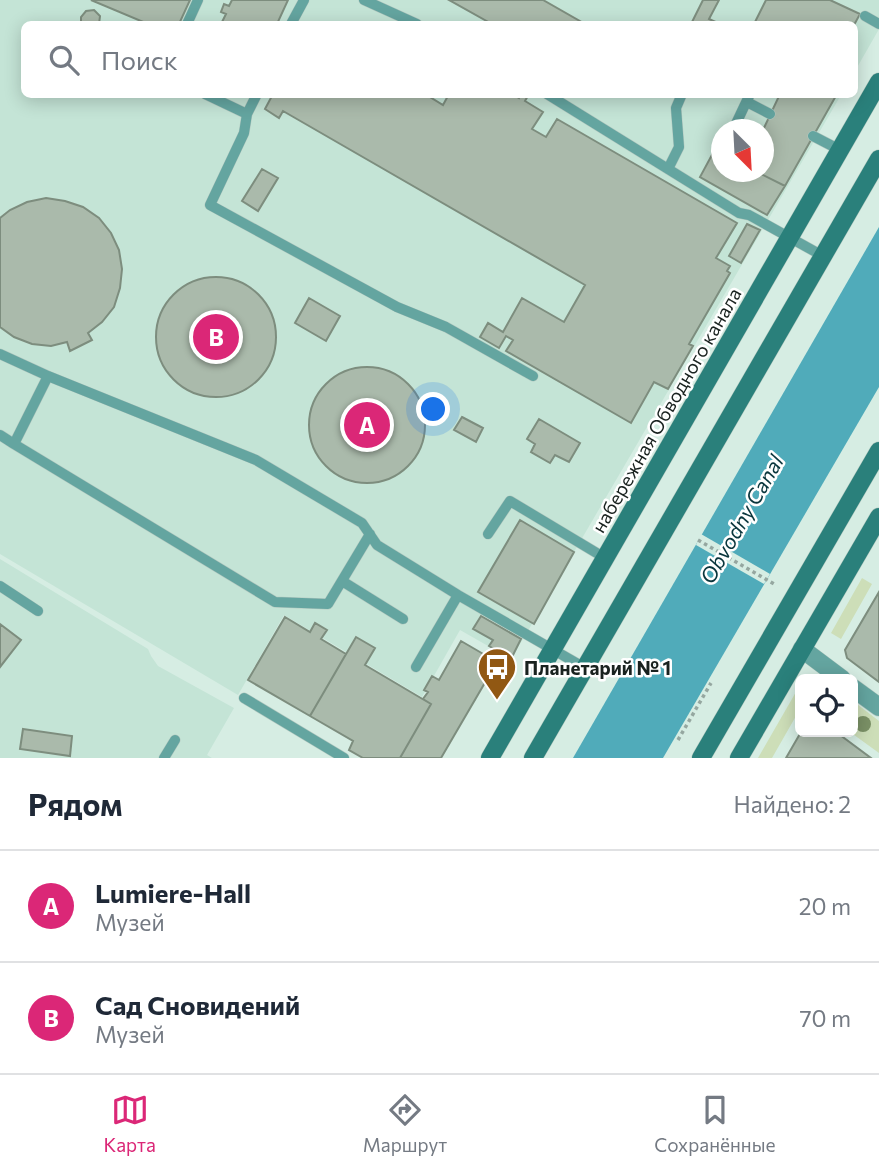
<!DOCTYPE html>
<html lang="ru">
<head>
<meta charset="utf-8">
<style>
	:root { --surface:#fff; --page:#f6f6f7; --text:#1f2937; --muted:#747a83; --line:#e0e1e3; --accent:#db2777 }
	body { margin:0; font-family:Commissioner,sans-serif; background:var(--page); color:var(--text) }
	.controls { position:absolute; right:21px; bottom:21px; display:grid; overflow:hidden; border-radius:10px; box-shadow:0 4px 18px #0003 }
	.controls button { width:63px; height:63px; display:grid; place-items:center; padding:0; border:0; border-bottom:2px solid var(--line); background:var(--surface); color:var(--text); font:35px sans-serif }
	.compass { position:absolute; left:711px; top:119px; width:63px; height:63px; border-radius:50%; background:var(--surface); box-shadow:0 4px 18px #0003; rotate:156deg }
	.you { position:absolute; left:434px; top:410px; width:24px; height:24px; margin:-18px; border:5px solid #fff; border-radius:50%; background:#1a73e8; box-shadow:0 0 0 10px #1a73e833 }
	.badge { display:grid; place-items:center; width:46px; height:46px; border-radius:50%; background:var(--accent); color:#fff; font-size:23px; font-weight:700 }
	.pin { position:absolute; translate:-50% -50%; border:4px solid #fff; box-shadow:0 2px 7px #0006 }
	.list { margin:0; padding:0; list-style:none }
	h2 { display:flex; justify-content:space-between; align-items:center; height:91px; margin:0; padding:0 28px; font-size:30px }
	h2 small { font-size:23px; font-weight:400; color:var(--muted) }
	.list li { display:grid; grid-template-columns:46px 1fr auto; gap:21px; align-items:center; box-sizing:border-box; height:112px; padding:0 28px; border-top:2px solid var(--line) }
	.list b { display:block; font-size:26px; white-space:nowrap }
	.list p { margin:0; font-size:23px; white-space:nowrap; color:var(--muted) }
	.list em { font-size:23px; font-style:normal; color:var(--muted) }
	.icon { flex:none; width:38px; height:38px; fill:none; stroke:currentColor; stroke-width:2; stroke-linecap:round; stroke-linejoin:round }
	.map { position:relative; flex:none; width:879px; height:758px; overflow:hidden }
	.search { position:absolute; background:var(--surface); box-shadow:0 4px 18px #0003; left:21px; right:21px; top:21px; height:77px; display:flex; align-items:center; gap:18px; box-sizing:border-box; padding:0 24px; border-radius:10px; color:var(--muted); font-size:26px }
	.sheet { height:315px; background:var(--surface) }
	nav { display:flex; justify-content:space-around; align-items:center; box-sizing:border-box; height:98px; border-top:2px solid var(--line); background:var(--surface); font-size:19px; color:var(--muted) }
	nav a { display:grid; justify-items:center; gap:4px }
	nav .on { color:var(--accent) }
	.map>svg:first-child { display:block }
</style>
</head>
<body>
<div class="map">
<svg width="879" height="758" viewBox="0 0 879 758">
	<rect width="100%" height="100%" fill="#d6ede3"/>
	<path fill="#c4e4d6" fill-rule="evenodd" d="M0 0H879V29L855 71 854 24H24V94L841 95 574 552 534 624H532L511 659 460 630 422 697 284 615 238 695 0 554ZM722 130H764V172H722Z
		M0 559 148 649 151 656 158 666 234 708 207 755 212 758H0Z"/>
	<path fill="#cddeb8" d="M862 578 872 584 841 639 831 633Z
		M800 685V709L772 758H758Z
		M853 701 879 721V753L850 732H853Z"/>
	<path fill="#50abba" d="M879 227V387L663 758H573Z"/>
	<path fill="#d6ede3" d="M701 534 770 574 764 584 696 545Z"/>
	<path fill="#aabaab" stroke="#7d8d7e" stroke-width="2" d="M91 0H190L179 24H148Z
		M232 0H288L277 24H221L226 14 221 12 224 4 229 6Z
		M449 0H543L585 24H492Z
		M703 0H719L709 19 720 24H691Z
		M766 0H830L860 14 854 25 754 24Z
		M94 10 100 16 99 24H81V17L86 11Z
		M273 94H425L443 105 449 94H512L519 98 521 94H529L525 101 543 112 532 129 546 137 557 119 737 223 716 258 730 266 727 271 730 273 689 344 693 346 668 389 654 382 631 423 506 351 513 340 506 336 499 348 480 337 488 323 503 332 522 298 564 322 585 285 283 111 279 118 265 109Z
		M780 94H837L785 186 757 172H764L763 130Z
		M714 151 722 155V172H757L785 186 767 215 700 177Z
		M262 169 278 178 258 211 242 201Z
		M46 198 65 201 83 207 99 218 111 233 119 250 122 269 120 288 114 307 102 322 88 333 92 340 70 351 67 342 51 346 32 344 14 337 0 327V218L10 210 27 202Z
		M747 224 760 230 741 263 729 256Z
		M156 337a60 60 0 1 1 120 0a60 60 0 1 1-120 0Z
		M309 298 340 316 326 341 295 323Z
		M309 425a58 58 0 1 1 116 0a58 58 0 1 1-116 0Z
		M462 417 483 428 476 442 454 430Z
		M539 419 580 443 569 462 555 455 550 463 531 452 535 444 527 439Z
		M520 520 574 552 534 624 478 592Z
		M879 592V682L847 658 845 650Z
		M481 616 521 639 511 659 489 646 493 640 473 629Z
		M285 617 310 632 315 623 327 630 321 639 346 654 310 716 248 680Z
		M0 624 21 640 0 667Z
		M356 637 375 648 365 665 431 704 400 758H363L349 750 353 741 310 716Z
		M461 641 497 662 441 758H400L431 704 423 699 428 692 424 690 432 676 439 680Z
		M23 729 72 736 70 756 20 749Z
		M801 732H836L871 758H786Z"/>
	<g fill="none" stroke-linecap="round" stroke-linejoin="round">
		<g stroke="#b4c8c0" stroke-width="11">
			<path id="service" d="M364 0 417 24
				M865 16 879 24
				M187 24 198 0
				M291 24 304 0
				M205 94 247 114
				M257 94 247 114 244 133 210 205 397 307 446 327 533 376
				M547 94 739 213 749 215 823 256
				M747 102 770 114
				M733 130 750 94
				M813 136 840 150
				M668 169 679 147 676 108 682 94
				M0 354 48 376 256 460 362 523 377 545 458 595 585 668
				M48 376 14 444 275 602 328 604 370 534
				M0 435 14 444
				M488 534 510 501 605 558
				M342 581 403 619
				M0 586 38 611
				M416 667 458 595
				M244 698 344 758
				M164 758 175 740"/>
		</g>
		<g stroke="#b4c8c0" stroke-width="19">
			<path id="minor" d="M802 649 842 679
				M853 688 879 707"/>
		</g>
		<g stroke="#b4c8c0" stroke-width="19">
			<path id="secondary" d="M490 758 879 82
				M533 758 879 159
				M701 758 879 451
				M739 758 879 517"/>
		</g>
		<path stroke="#95a7a0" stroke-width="3.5" stroke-dasharray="3.5 3.5" stroke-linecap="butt" d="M698 540 774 584
			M678 740 711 683"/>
		<use href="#service" stroke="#64a5a0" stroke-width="10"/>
		<use href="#minor" stroke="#64a5a0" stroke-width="18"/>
		<use href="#secondary" stroke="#2a807b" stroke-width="18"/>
	</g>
	<circle fill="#7b9166" cx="863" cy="724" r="8"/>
	<defs>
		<g id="bus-pin" transform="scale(2.0125)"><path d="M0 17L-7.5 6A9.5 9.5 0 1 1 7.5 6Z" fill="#915813" stroke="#fff"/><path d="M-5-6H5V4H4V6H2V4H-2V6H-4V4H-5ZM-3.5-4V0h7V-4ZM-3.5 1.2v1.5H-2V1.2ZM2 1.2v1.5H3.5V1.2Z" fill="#fff"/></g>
	</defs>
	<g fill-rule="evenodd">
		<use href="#bus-pin" x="497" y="667"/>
	</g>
	<g text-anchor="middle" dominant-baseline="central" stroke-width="5" stroke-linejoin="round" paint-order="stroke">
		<g font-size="19" fill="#19221f" stroke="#fff">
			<text transform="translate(666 410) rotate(-60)">набережная Обводного канала</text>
		</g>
		<g font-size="19" font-weight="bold" fill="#19221f" stroke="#fff" text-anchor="start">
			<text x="524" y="667">Планетарий № 1</text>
		</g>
		<g font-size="21" font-style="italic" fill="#0a363d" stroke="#fff">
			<text transform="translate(741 519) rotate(-60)">Obvodny Canal</text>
		</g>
	</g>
</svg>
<div class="controls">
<button><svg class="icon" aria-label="locate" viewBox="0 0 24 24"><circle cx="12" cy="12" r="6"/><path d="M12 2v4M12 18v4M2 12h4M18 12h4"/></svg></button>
</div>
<svg class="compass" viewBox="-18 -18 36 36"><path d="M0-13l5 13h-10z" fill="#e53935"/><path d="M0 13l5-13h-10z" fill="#747a83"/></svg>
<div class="you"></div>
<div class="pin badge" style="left:367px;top:425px">A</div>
<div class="pin badge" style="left:216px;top:337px">B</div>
<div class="search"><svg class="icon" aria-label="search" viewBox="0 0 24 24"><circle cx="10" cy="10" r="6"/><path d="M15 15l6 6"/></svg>Поиск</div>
</div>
<section class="sheet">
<h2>Рядом<small>Найдено: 2</small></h2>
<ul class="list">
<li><span class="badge">A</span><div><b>Lumiere-Hall</b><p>Музей</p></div><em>20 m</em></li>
<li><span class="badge">B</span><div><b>Сад Сновидений</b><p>Музей</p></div><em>70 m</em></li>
</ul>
</section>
<nav>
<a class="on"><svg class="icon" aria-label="map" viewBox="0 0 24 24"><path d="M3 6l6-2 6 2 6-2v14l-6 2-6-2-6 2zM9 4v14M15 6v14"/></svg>Карта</a>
<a><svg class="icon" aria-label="directions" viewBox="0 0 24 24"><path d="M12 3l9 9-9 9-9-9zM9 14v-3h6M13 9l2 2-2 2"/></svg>Маршрут</a>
<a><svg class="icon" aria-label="saved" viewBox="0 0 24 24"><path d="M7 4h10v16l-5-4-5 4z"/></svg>Сохранённые</a>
</nav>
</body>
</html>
